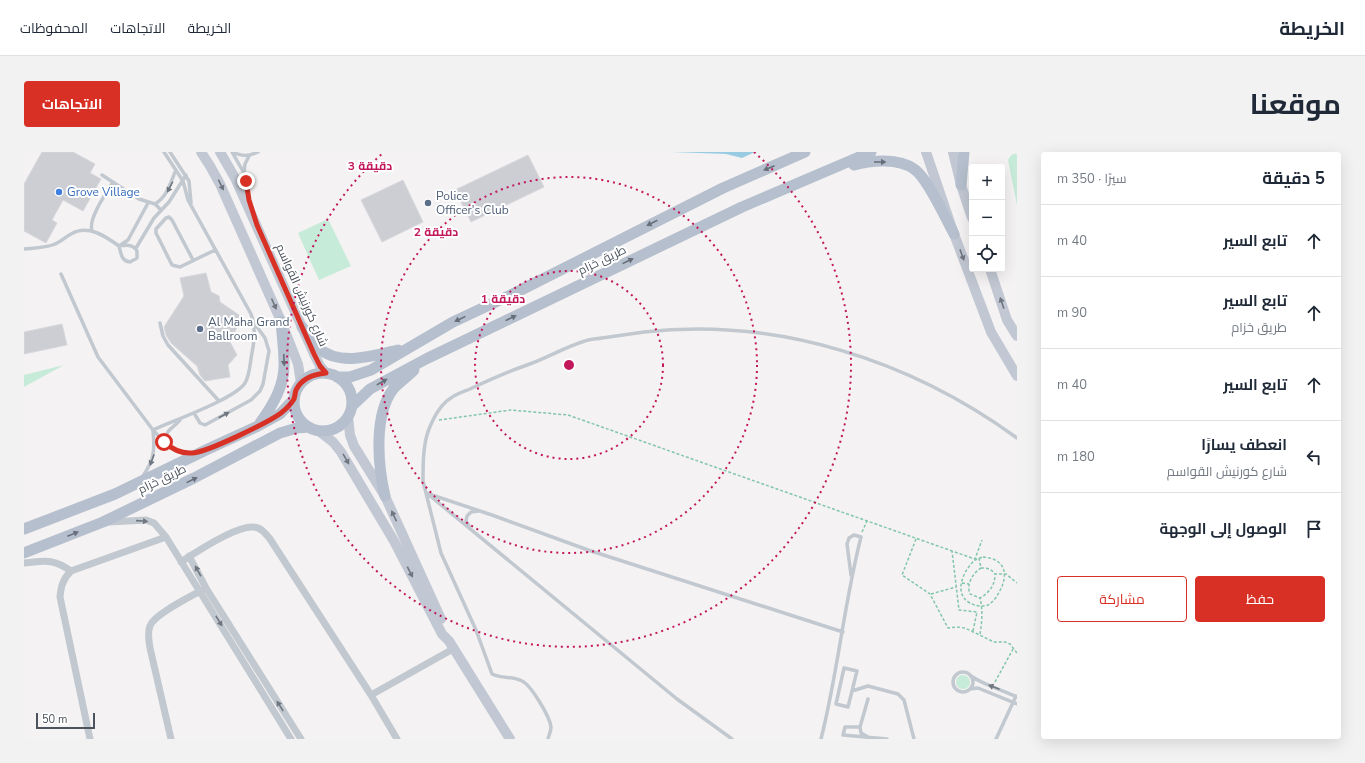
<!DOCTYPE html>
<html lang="ar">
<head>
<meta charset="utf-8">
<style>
	:root { --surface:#fff; --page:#f2f2f3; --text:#1f2937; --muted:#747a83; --line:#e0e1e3; --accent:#d93025 }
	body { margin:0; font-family:"Nunito Sans",Cairo,sans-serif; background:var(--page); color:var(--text); direction:rtl }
	.controls { position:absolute; right:12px; top:12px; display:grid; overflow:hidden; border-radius:4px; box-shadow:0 4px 16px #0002 }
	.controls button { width:36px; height:36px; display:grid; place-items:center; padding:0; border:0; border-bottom:1px solid var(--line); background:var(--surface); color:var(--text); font:20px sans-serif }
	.scale { position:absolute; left:12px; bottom:10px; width:59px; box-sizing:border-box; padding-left:4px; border:2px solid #4c535d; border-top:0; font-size:11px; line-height:14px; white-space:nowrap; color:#4c535d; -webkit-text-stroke:3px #fff; paint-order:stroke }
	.stop { position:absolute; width:12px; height:12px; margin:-9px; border:3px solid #d93025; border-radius:50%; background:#fff }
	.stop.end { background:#d93025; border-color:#fff; box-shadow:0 1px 4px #0008 }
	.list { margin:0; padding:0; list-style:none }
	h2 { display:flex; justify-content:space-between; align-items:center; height:52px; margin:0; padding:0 16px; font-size:17px }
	h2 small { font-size:13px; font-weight:400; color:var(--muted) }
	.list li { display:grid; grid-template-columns:26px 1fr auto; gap:12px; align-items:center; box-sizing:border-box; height:72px; padding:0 16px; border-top:1px solid var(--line) }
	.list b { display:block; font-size:15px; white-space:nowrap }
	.list p { margin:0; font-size:13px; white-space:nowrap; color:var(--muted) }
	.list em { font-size:13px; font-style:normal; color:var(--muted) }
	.actions { display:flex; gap:8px; padding:12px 16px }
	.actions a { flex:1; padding:9px 0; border:1px solid var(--accent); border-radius:4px; text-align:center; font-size:14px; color:var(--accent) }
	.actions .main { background:var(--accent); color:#fff }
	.icon { flex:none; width:22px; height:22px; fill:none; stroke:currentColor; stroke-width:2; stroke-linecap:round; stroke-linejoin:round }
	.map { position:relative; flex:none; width:993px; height:587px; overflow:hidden; direction:ltr; border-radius:4px }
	header { display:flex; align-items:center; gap:24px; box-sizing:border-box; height:56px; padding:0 20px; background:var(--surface); border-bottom:1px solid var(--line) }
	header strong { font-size:19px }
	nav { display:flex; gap:22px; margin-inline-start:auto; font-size:14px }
	.intro { display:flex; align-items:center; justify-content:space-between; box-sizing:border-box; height:96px; padding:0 24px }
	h1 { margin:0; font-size:28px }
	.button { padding:10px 18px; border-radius:4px; background:var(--accent); color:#fff; font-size:14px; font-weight:700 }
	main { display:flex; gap:24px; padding:0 24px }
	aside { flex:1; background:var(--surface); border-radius:4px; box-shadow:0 4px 16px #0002 }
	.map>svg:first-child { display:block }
</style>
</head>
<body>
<header>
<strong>الخريطة</strong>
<nav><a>الخريطة</a><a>الاتجاهات</a><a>المحفوظات</a></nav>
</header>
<div class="intro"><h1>موقعنا</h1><a class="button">الاتجاهات</a></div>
<main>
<aside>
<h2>5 دقيقة<small>سيرًا · 350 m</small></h2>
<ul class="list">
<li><svg class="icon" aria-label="ahead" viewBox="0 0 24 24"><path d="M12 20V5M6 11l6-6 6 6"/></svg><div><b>تابع السير</b></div><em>40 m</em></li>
<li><svg class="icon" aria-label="ahead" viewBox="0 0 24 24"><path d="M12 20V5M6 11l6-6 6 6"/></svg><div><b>تابع السير</b><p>طريق خزام</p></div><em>90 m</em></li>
<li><svg class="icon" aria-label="ahead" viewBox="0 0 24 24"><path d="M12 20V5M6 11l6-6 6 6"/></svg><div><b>تابع السير</b></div><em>40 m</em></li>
<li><svg class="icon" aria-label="left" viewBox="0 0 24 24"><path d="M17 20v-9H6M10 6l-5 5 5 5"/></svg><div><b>انعطف يسارًا</b><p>شارع كورنيش القواسم</p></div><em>180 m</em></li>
<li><svg class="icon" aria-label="arrive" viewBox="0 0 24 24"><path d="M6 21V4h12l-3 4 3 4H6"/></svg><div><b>الوصول إلى الوجهة</b></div></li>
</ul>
<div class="actions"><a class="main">حفظ</a><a>مشاركة</a></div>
</aside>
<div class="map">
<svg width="993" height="587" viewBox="0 0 993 587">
	<rect width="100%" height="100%" fill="#f4f2f2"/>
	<path fill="#c7ebd9" d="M993 1V53L984 8 987 3Z
		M304 67 327 114 295 128 274 81Z
		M40 213 0 235V223Z
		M932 530a7 7 0 1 1 14 0a7 7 0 1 1-14 0Z"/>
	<path fill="#99cce3" d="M648 0H731L718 6 702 2Z"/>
	<path fill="#cdced4" stroke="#d7d8dc" d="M18 0H49L71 12 66 21 77 27 59 59 39 48 28 68 33 71 22 91 0 79V32Z
		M504 3 520 35 447 70 431 38Z
		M379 28 399 70 358 90 337 48Z
		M182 121 187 140 195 144 196 150 218 165 206 190 213 203 204 213 206 225 181 229 176 223 173 214 147 191 142 183 140 175 160 144 156 126Z
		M38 172 43 193 0 202V180Z"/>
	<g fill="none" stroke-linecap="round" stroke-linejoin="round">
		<path stroke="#82c6ab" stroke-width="1.5" stroke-dasharray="3 2" stroke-linecap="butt" d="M415 268 487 258 544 263 928 399
			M838 380 843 369
			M892 387 878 423 906 442 924 476 933 475 941 476 970 490H981L986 492 993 501
			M959 405C983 407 985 424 974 442 972 446 968 451 964 453 959 455 951 454 946 451 929 442 939 419 950 409 952 407 956 406 959 405Z
			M955 406 957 416C949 421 942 432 946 442L956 446
			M957 416C964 416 967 417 971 422H982L993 431
			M938 431 945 432
			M907 442 932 435
			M949 479 953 460 935 458 928 399 951 407 958 388
			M956 482C958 470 959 458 956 446 966 440 971 433 971 422
			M971 530 989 497"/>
		<path stroke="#c2c8cf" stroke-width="3.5" d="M146 0 165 29 167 51
			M208 0 220 21 225 47
			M209 0C218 5 225 4 234 0
			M220 20 221 12 225 4
			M78 23 115 47 131 52 137 58
			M131 52C144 44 146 31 152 18
			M68 79C64 66 82 42 89 30
			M95 94C102 93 109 92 113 99V106L106 110C97 109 97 101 95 94Z
			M112 96 130 66 145 50 162 23
			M0 97C10 96 22 96 31 92 37 90 41 85 47 82 64 72 81 84 95 94L104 88 124 51
			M169 108 148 68 145 65 142 66 132 77V81L148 113 156 115 191 98
			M37 122 74 205 129 278 140 290 153 299 167 301
			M136 171 139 184 144 193 195 249
			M170 261 176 271 181 273 227 248 236 239 239 232 245 199 241 186 231 172
			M129 278C148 269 211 247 221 231 226 223 226 210 228 201 231 187 232 175 227 162L164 48 159 29 140 0
			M144 292C139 277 149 277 156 268
			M119 324C130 308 131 298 129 279
			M402 341 468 363 564 398 819 480
			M405 343 653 547 708 587
			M445 374 442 369 443 364 447 360 454 359
			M929 530a10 10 0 1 1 20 0a10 10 0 1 1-20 0Z
			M947 524C960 533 978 538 993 545
			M946 537 954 536 993 552
			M828 539 833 519 820 516 812 552 824 555 828 539 844 534 874 542 880 548 890 587
			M836 575H821L819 583 863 587
			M844 585 837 581 836 575 844 547
			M524 587C525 583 527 579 527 575 526 565 507 533 498 529 489 524 478 527 468 522L452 478 417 401 399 329C399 312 399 292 405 277 409 267 417 252 427 246 432 242 439 240 446 237 465 228 483 220 503 213 523 206 541 195 561 189 566 187 573 187 578 186 592 184 606 182 620 180 753 165 886 208 993 286
			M797 587C814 520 820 451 837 385L830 383 825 386 823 392 827 423
			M972 587 992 544"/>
		<path stroke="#c2c8cf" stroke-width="7" d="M85 370 122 368 130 371 142 385 267 587
			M165 404 182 436 277 587
			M157 410C172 400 212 374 229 375 237 375 242 382 246 387L347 543
			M0 411C21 409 28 406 47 419
			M66 587 36 445C37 434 39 427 47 419L142 385
			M147 587 126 496C125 489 123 481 126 474 130 462 168 444 180 437
			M373 587 347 543 429 497"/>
		<path stroke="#c2c8d3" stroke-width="10" d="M177 0 186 14 196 32 257 169 274 212 277 231
			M196 0 211 26 290 202 296 214 302 221
			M902 0 930 82 967 180 993 224
			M929 0 937 33 948 66
			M966 117 983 168 993 184
			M324 264 326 283 330 294 361 344 417 467
			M295 279 309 290 317 300 370 389 418 482 425 489 486 587"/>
		<path stroke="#b5bfcd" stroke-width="11" d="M830 13C847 8 875 6 890 17 903 25 922 67 930 82
			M937 33 940 0
			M278 175C283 181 287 189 293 195 315 215 349 204 374 198
			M270 250a29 29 0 1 1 58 0a29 29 0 1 1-58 0Z
			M313 225H326L347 218 429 170 495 139 699 36 781 0
			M328 254 346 237 402 207 718 55 847 0
			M236 271C249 253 261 233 260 210 260 197 258 183 257 169
			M361 344C354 314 349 262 370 236 376 230 384 224 390 218
			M0 377 91 342 184 297 234 274 256 262 270 247
			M0 401 79 370 170 326 256 281 273 276 285 275"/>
	</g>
	<defs><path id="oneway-solid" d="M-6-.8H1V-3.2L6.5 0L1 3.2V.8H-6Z"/></defs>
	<g fill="#666e79">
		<use href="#oneway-solid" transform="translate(856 10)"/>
		<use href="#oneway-solid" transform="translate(745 16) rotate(157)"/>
		<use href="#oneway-solid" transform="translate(628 71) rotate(153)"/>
		<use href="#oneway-solid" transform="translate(604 109) rotate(-26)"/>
		<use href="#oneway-solid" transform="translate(487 166) rotate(-26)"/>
		<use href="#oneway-solid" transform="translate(436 167) rotate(154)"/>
		<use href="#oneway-solid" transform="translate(260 208) rotate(88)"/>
		<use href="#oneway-solid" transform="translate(358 230) rotate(-29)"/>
		<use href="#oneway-solid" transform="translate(168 328) rotate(-26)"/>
		<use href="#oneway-solid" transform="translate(49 382) rotate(-22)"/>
	</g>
	<g fill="#6f7680">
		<use href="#oneway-solid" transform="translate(197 33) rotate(64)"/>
		<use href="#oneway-solid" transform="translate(938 103) rotate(70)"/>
		<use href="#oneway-solid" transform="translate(978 151) rotate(-109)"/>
		<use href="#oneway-solid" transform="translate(250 152) rotate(66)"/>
		<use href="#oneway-solid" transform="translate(322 307) rotate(60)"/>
		<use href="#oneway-solid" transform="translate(370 364) rotate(-115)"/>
		<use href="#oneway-solid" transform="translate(386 420) rotate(63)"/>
	</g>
	<g fill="#6f767f">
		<use href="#oneway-solid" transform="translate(146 35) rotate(118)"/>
		<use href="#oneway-solid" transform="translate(200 263) rotate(-28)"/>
		<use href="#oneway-solid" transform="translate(128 308) rotate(110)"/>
		<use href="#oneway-solid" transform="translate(118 369) rotate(4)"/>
		<use href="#oneway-solid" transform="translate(174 419) rotate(-119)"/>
		<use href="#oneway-solid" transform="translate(195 469) rotate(58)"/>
		<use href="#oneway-solid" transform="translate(970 535) rotate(-159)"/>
		<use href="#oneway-solid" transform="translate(256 554) rotate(-122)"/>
	</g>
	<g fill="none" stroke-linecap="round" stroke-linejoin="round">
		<path stroke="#d93025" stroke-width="5" d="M140 290C148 297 157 302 168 301 182 301 245 270 257 261 262 257 267 252 270 247 271 244 271 241 272 238 278 226 290 222 302 221L296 214 290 202 233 73 225 48 222 29"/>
	</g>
	<g fill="none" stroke="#c2185b" stroke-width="2" stroke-dasharray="2 4">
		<circle cx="545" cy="213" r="94"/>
		<circle cx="545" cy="213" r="188"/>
		<path d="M730 0A282 282 0 1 1 360 0"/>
	</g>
	<circle fill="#3f7fe0" stroke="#fff" stroke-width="1.5" cx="35" cy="40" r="4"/>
	<g fill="#5c6f8a" stroke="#fff" stroke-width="1.5">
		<circle cx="404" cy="51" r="4"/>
		<circle cx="176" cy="177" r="4"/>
	</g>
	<g text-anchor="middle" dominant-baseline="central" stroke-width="4" stroke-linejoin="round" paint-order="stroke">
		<g font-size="12" fill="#366cbe" stroke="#fff" text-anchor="start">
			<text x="43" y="40">Grove Village</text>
		</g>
		<g font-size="12" fill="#4e5e75" stroke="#fff" text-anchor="start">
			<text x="412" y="44">Police<tspan x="412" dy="14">Officer's Club</tspan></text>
			<text x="184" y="170">Al Maha Grand<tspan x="184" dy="14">Ballroom</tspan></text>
		</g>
		<g font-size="12" fill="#4c535d" stroke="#fff">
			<text transform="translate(578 108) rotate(-26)">طريق خزام</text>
			<text transform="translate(278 143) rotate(66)">شارع كورنيش القواسم</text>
			<text transform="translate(138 327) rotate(-26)">طريق خزام</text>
		</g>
	</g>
	<circle cx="545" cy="213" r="6" fill="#c2185b" stroke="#fff" stroke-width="2"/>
	<g font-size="12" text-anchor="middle" font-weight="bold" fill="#c2185b" stroke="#fff" stroke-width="4" stroke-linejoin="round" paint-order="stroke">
		<text x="346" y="18">3 دقيقة</text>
		<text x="412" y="84">2 دقيقة</text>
		<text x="479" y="151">1 دقيقة</text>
	</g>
</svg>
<div class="controls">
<button>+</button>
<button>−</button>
<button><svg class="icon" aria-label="locate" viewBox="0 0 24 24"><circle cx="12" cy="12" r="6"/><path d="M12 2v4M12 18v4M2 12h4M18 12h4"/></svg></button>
</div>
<div class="scale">50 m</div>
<div class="stop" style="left:140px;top:290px"></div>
<div class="stop end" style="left:222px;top:29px"></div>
</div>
</main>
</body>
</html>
